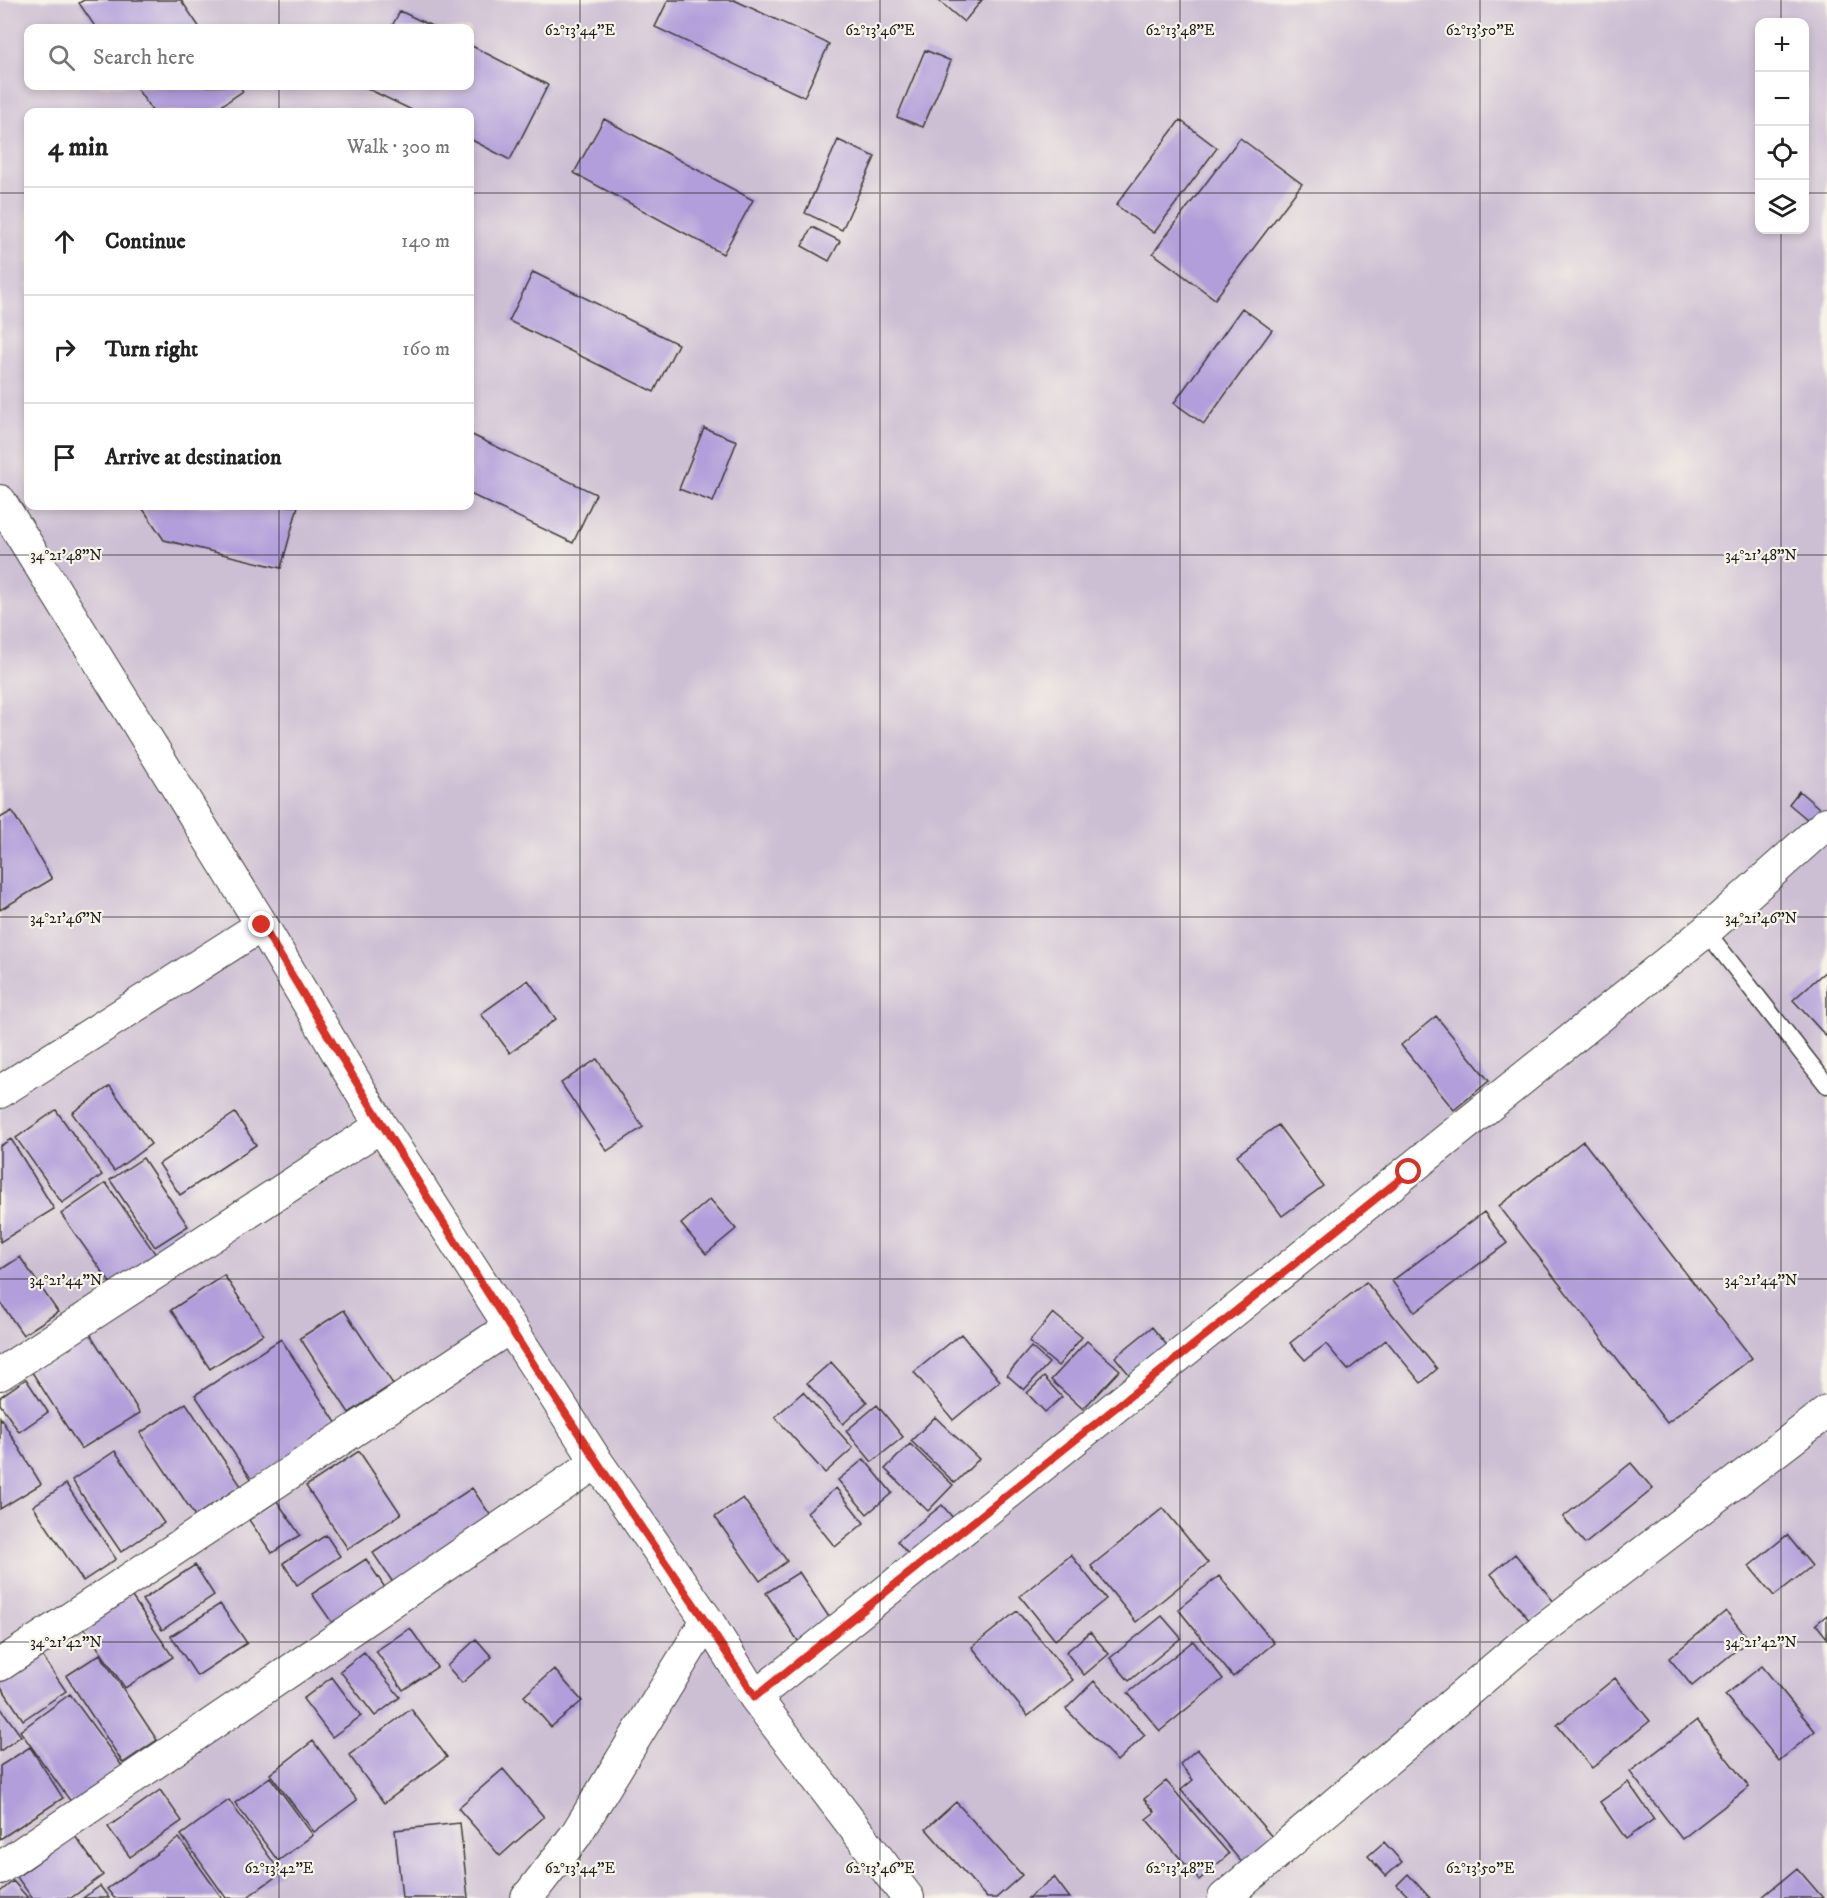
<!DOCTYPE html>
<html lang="en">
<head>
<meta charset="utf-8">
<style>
	:root { --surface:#fff; --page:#f6f6f6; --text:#222; --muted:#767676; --line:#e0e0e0 }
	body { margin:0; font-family:"IM FELL DW Pica",serif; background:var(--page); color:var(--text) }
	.controls { position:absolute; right:18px; top:18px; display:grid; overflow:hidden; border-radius:12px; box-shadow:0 3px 9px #0003 }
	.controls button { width:54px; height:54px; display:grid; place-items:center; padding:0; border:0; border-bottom:2px solid var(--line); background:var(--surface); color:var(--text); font:30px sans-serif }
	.stop { position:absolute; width:18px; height:18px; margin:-14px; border:4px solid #d93025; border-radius:50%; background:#fff }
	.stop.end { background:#d93025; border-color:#fff; box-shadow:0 2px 6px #0008 }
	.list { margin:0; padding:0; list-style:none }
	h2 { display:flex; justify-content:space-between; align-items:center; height:78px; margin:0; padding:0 24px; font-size:26px }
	h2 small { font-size:20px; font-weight:400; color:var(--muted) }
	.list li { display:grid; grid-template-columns:39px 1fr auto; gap:18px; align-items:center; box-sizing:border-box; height:108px; padding:0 24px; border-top:2px solid var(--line) }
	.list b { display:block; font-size:22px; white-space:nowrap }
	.list em { font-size:20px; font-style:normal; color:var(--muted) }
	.icon { flex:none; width:33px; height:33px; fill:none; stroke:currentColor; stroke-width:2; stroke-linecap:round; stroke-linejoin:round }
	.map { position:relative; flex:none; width:1827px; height:1898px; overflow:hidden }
	.search { position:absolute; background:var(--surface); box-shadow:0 3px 9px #0003; left:24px; top:24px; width:450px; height:66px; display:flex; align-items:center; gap:15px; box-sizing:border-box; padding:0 21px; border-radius:12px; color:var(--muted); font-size:22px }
	.panel { position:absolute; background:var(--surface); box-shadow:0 3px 9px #0003; left:24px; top:108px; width:450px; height:402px; border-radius:12px }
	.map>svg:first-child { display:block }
</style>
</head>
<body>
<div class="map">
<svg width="1827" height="1898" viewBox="0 0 1827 1898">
	<rect width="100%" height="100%" fill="#f7f3e8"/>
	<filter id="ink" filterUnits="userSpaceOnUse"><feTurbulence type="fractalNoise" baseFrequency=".0167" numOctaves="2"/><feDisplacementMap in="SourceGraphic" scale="12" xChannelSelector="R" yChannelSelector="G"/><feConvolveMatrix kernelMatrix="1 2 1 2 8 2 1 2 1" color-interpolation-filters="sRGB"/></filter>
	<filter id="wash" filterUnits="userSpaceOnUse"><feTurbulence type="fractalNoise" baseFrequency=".008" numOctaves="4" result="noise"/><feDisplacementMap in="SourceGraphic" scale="24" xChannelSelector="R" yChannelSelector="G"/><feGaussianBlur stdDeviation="1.35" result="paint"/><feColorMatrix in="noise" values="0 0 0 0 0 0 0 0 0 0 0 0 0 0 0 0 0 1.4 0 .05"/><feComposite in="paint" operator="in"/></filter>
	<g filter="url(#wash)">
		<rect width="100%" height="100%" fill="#f1e3c7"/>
		<path fill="#ccbed3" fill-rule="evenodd" d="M0 0H1827V1898H0ZM1760 22H1804V230H1760ZM28 28H470V86H28ZM28 112H470V506H28Z"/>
		<g id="blocks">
			<path fill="#b19eda" d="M84 0H181L200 28H96L79 3Z
				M668 0H734L829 44 804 97 655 27Z
				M938 0H982L964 22Z
				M400 11 436 28H391Z
				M470 45 548 85 510 160 470 139V112H416L362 86H470Z
				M925 50 951 61 923 127 897 117Z
				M135 86H239L243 91 212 112H153Z
				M604 119 753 200 723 254 574 173Z
				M1180 120 1217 148 1154 233 1116 205Z
				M1240 138 1302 184 1215 299 1153 253Z
				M838 140 875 157 842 230 805 213Z
				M812 227 840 241 829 261 802 246Z
				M533 272 678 344 654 392 509 321Z
				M1242 308 1272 330 1204 424 1174 403Z
				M704 428 737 441 713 502 679 489Z
				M470 434 596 494 573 543 470 494Z
				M141 506H298L281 568 164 540Z
				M1799 791 1825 813 1814 825 1789 804Z
				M12 811 52 879 0 910V818Z
				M1827 970V1037L1793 1000Z
				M528 980 556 1019 510 1053 481 1014Z
				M1436 1016 1489 1081 1454 1110 1401 1045Z
				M597 1059 643 1127 607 1151 561 1083Z
				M110 1086 151 1144 114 1171 72 1113Z
				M56 1110 102 1175 62 1203 16 1138Z
				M235 1113 256 1145 180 1195 159 1164Z
				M1278 1125 1323 1186 1282 1216 1237 1155Z
				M11 1139 54 1209 0 1242V1146Z
				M1583 1141 1752 1358 1667 1423 1499 1206Z
				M143 1158 188 1226 155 1247 110 1180Z
				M106 1183 157 1256 113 1287 61 1214Z
				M710 1199 736 1229 706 1254 681 1224Z
				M1484 1212 1507 1243 1415 1312 1392 1281Z
				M20 1257 58 1312 23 1335 0 1302V1270Z
				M224 1275 263 1334 210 1369 171 1310Z
				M1366 1282 1437 1369 1421 1383 1386 1340 1348 1370 1326 1344 1305 1360 1290 1343Z
				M344 1310 393 1384 349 1413 300 1338Z
				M1053 1313 1082 1337 1058 1366 1029 1342Z
				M1152 1327 1170 1349 1133 1379 1115 1357Z
				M87 1329 140 1413 81 1449 28 1366Z
				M961 1334 1000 1381 953 1420 914 1372Z
				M281 1339 337 1424 252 1480 195 1395Z
				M1087 1341 1120 1370 1083 1409 1051 1380Z
				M1031 1347 1049 1363 1024 1390 1007 1375Z
				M831 1362 867 1402 843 1424 807 1383Z
				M1044 1377 1062 1397 1045 1412 1027 1393Z
				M26 1379 48 1412 19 1432 0 1404V1397Z
				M803 1392 853 1448 825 1473 775 1417Z
				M186 1403 241 1486 195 1516 140 1433Z
				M877 1405 903 1437 872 1462 846 1431Z
				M0 1417 41 1484 0 1509Z
				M935 1417 979 1459 955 1483 911 1441Z
				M910 1444 953 1485 928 1511 885 1469Z
				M115 1451 164 1523 121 1552 72 1480Z
				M359 1451 401 1514 348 1549 306 1486Z
				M864 1459 892 1493 867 1514 838 1480Z
				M1631 1463 1653 1489 1585 1544 1563 1517Z
				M66 1484 116 1559 83 1581 33 1506Z
				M472 1488 493 1519 394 1584 373 1553Z
				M836 1488 864 1523 835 1547 807 1512Z
				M743 1498 787 1561 760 1581 715 1517Z
				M277 1501 300 1535 272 1553 249 1520Z
				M942 1505 959 1525 914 1561 897 1541Z
				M1163 1508 1208 1563 1136 1622 1091 1566Z
				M326 1535 340 1556 297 1585 283 1563Z
				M1787 1535 1812 1566 1774 1596 1749 1566Z
				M1515 1554 1554 1602 1530 1621 1491 1574Z
				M1071 1555 1106 1599 1055 1640 1020 1596Z
				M366 1559 386 1589 333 1624 312 1594Z
				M195 1565 214 1595 162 1630 142 1600Z
				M799 1572 835 1626 802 1647 766 1593Z
				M1219 1576 1274 1643 1233 1677 1178 1609Z
				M130 1594 173 1657 125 1688 83 1626Z
				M220 1604 247 1643 197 1676 171 1636Z
				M1017 1611 1073 1680 1028 1716 972 1647Z
				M1726 1611 1749 1640 1692 1686 1669 1658Z
				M1827 1615V1638L1816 1624Z
				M1162 1616 1181 1638 1129 1681 1110 1658Z
				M410 1628 437 1667 403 1690 376 1651Z
				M1090 1632 1109 1654 1084 1675 1066 1652Z
				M476 1639 492 1657 462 1683 447 1666Z
				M1193 1641 1223 1679 1160 1731 1128 1693Z
				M364 1652 400 1697 375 1716 340 1671Z
				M40 1653 66 1691 23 1720 0 1685V1679Z
				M100 1654 157 1740 123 1763 66 1676Z
				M1762 1666 1815 1731 1779 1761 1725 1695Z
				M554 1669 582 1701 551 1727 524 1696Z
				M332 1677 361 1716 332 1737 303 1699Z
				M1615 1678 1650 1721 1592 1768 1557 1725Z
				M1094 1681 1145 1735 1117 1761 1066 1709Z
				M70 1694 125 1770 74 1806 20 1731Z
				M0 1707 21 1736 0 1751Z
				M411 1709 447 1757 384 1803 349 1755Z
				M1697 1720 1749 1787 1682 1839 1630 1772Z
				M313 1741 357 1800 314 1832 270 1774Z
				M30 1747 63 1798 0 1839V1766Z
				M1197 1749 1273 1838 1243 1864 1181 1790 1193 1780 1180 1764Z
				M503 1769 544 1817 500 1856 458 1808Z
				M270 1777 313 1835 278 1861 235 1803Z
				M1166 1781 1229 1854 1199 1880 1146 1819 1155 1812 1144 1799Z
				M1628 1782 1654 1819 1626 1839 1600 1802Z
				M160 1790 182 1821 130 1857 108 1827Z
				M229 1800 281 1873 246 1898H226L181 1835Z
				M956 1802 1022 1875 996 1898H987L926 1829Z
				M460 1823 468 1898H402L395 1830Z
				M75 1836 103 1875 71 1898H32L17 1877Z
				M179 1838 222 1898H114L107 1889Z
				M1384 1842 1402 1862 1386 1876 1368 1856Z
				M1797 1868 1823 1898H1761Z
				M1408 1874 1430 1898H1410L1397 1885Z
				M1054 1877 1070 1898H1028Z
				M13 1881 28 1898H0V1892Z
				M100 1886 109 1898H83Z"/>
		</g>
	</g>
	<g filter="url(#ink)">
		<use href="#blocks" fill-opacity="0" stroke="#3c3a36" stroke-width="1.5"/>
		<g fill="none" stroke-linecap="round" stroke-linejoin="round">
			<g stroke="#3c3a36" stroke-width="19">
				<path id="lane" d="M1706 931 1827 1085"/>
			</g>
			<g stroke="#3c3a36" stroke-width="34">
				<path id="street" d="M0 501 262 925 381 1126 597 1462 707 1620 755 1697 908 1898
					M0 1092 262 925
					M0 1374 381 1126
					M0 1665 510 1327
					M755 1697 1706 931 1827 823
					M0 1868 597 1462
					M527 1898 575 1836 707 1620
					M1224 1898 1522 1645 1827 1412"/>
			</g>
			<use href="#lane" stroke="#fff" stroke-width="16"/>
			<use href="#street" stroke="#fff" stroke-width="32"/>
		</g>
	</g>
	<g fill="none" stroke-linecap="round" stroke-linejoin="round" filter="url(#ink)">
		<path stroke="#d93025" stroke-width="8" d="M262 925C369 1106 480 1284 596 1460 648 1540 704 1616 755 1697L1409 1172"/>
	</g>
	<path fill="none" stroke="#1c1c1c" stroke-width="1.5" stroke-opacity="0.45" d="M279 0V28M580 0V1898M880 0V1898M1180 0V1898M1480 0V1898M1781 0V22M279 86V112M0 193H28M470 193H1760M1804 193H1827M1781 230V1898M279 506V1898M0 555H1827M0 917H1827M0 1279H1827M0 1642H1827"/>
	<g font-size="15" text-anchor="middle" fill="#1c1c1c" stroke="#f7f3e8" stroke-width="4.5" stroke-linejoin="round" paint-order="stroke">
		<text x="580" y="35">62°13'44"E</text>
		<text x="880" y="35">62°13'46"E</text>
		<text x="1180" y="35">62°13'48"E</text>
		<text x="1480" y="35">62°13'50"E</text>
		<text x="66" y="560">34°21'48"N</text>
		<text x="1761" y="560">34°21'48"N</text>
		<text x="66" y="923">34°21'46"N</text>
		<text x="1761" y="923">34°21'46"N</text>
		<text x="66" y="1285">34°21'44"N</text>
		<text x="1761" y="1285">34°21'44"N</text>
		<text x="66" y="1647">34°21'42"N</text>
		<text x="1761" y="1647">34°21'42"N</text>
		<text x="279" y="1873">62°13'42"E</text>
		<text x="580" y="1873">62°13'44"E</text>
		<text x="880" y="1873">62°13'46"E</text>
		<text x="1180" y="1873">62°13'48"E</text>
		<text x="1480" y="1873">62°13'50"E</text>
	</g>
</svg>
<div class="controls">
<button>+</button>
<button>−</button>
<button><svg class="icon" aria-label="locate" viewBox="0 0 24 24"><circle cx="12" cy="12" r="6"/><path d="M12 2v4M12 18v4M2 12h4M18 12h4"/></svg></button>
<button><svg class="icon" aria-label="layers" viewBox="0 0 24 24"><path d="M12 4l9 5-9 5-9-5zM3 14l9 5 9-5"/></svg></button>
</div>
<div class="stop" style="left:1409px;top:1172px"></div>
<div class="stop end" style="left:262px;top:925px"></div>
<div class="search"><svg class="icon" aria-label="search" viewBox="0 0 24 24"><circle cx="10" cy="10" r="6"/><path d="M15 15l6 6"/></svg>Search here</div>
<section class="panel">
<h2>4 min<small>Walk · 300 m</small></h2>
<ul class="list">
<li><svg class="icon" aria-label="ahead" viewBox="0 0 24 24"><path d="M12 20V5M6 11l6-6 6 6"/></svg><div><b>Continue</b></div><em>140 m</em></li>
<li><svg class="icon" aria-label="right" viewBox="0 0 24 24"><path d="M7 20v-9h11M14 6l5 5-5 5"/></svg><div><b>Turn right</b></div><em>160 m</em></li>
<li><svg class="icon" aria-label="arrive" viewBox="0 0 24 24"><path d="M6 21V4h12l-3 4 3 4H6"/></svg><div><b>Arrive at destination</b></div></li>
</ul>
</section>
</div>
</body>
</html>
